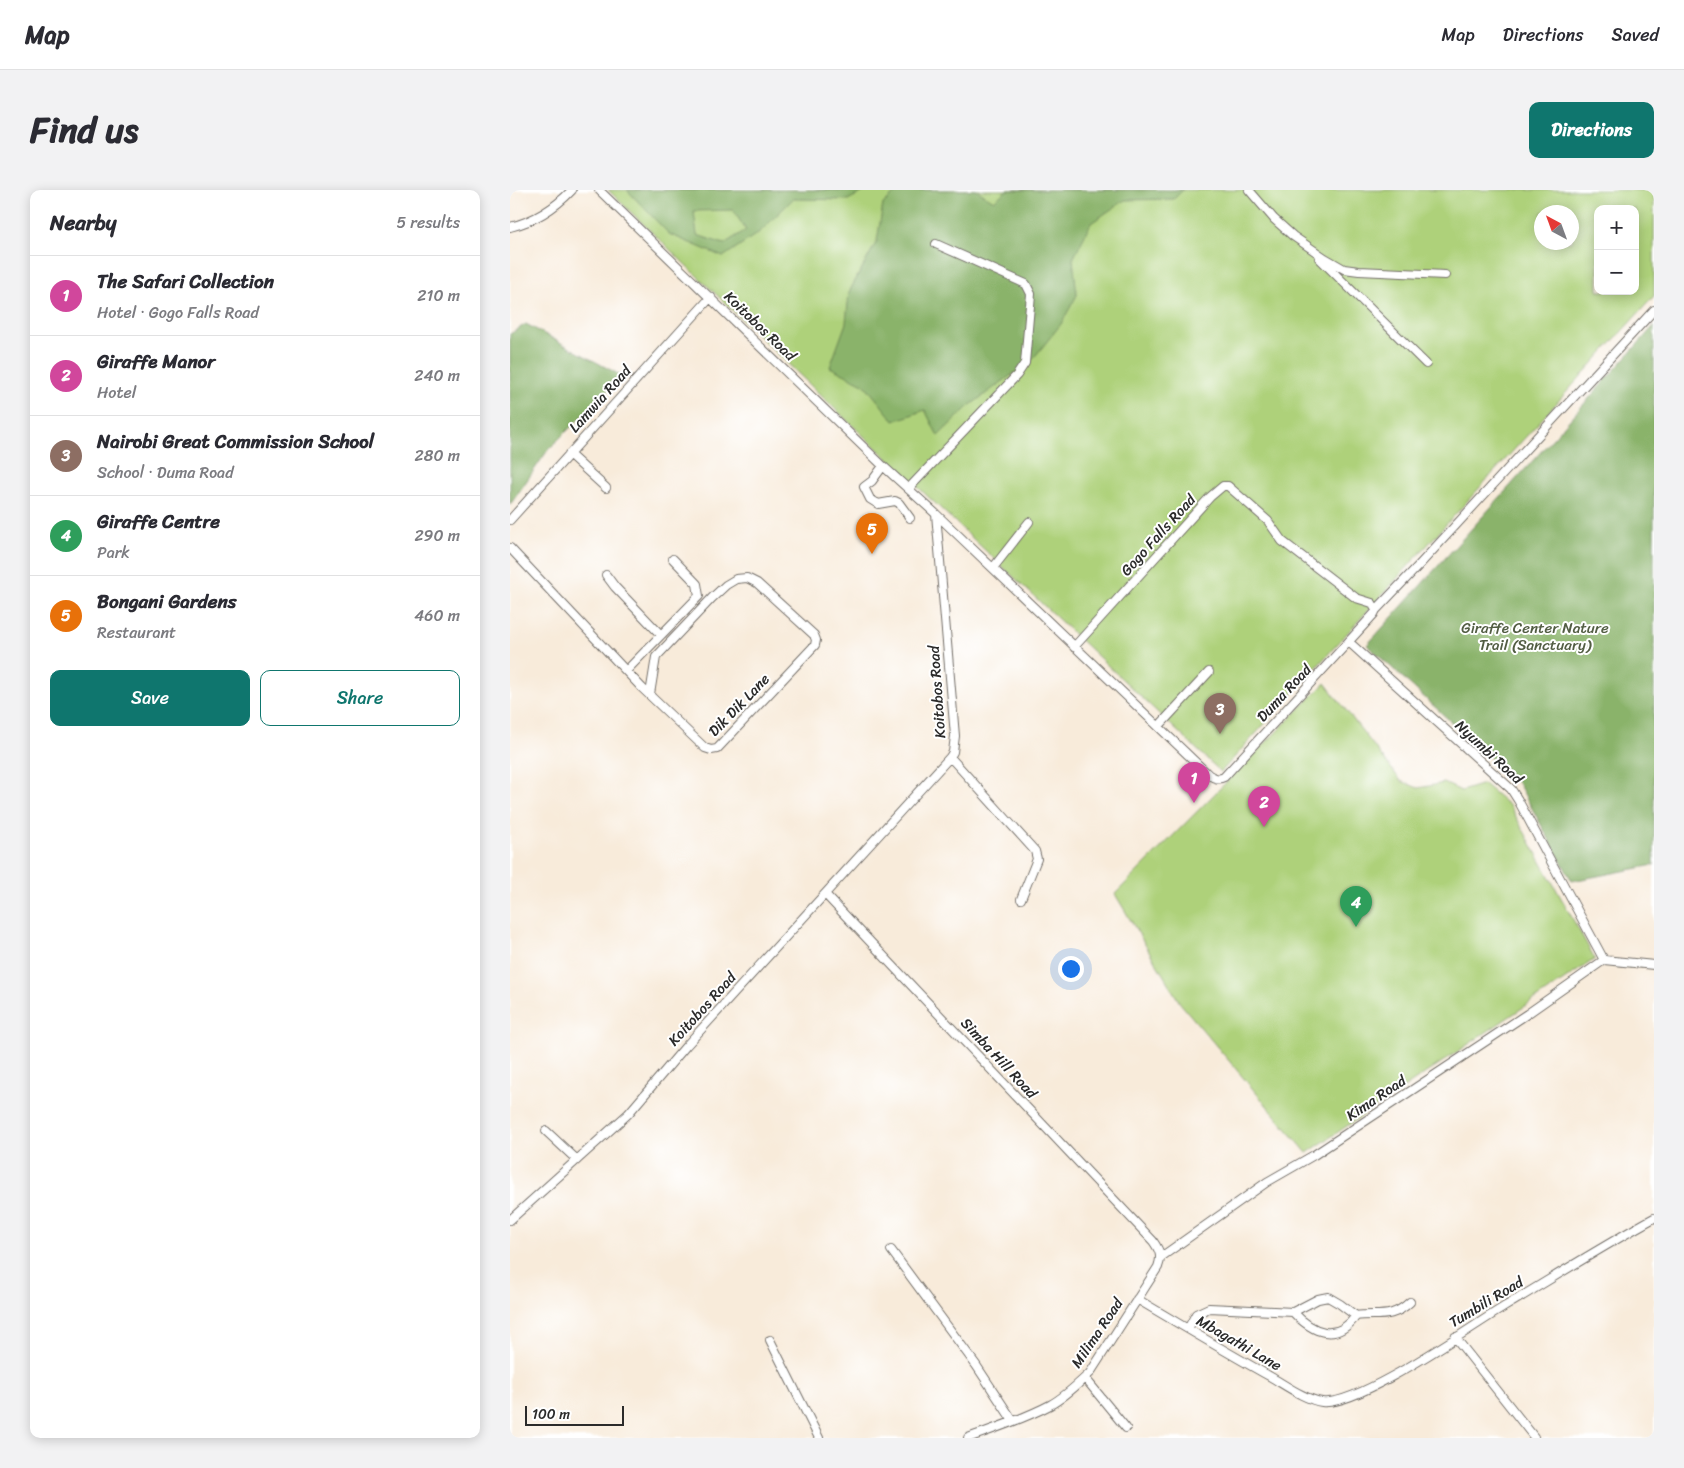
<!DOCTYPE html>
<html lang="en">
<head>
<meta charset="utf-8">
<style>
	:root { --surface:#fff; --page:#f2f2f3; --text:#2b2b33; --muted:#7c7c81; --line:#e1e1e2; --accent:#0f766e }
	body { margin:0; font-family:Sriracha,sans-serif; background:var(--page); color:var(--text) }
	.controls { position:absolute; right:15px; top:15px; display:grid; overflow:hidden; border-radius:10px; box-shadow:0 2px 12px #0003 }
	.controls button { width:45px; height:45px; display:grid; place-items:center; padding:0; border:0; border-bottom:1px solid var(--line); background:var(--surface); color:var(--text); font:25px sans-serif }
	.compass { position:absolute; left:1024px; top:15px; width:45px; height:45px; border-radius:50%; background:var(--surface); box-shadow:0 2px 12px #0003; rotate:319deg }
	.scale { position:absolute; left:15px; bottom:12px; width:99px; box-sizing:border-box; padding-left:5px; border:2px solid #2b2b2b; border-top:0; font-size:14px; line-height:18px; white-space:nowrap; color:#2b2b2b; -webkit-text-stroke:4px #fff; paint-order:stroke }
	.you { position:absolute; left:560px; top:778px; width:18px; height:18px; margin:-12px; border:4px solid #fff; border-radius:50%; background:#1a73e8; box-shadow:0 0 0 8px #1a73e833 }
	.badge { display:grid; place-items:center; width:32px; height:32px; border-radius:50%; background:var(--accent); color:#fff; font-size:16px; font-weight:700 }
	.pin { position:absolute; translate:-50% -41px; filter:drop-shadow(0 1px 2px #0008) }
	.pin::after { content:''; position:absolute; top:26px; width:18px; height:15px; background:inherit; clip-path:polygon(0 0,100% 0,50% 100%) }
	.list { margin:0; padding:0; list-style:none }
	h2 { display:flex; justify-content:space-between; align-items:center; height:65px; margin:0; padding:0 20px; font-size:21px }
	h2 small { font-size:16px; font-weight:400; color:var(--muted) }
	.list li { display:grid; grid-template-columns:32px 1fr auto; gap:15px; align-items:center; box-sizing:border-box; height:80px; padding:0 20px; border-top:1px solid var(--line) }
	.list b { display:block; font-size:19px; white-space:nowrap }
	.list p { margin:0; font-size:16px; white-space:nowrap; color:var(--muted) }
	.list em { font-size:16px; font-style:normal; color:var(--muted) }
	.actions { display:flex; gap:10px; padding:15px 20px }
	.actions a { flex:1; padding:11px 0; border:1px solid var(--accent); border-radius:10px; text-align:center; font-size:18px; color:var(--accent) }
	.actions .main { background:var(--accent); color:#fff }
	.map { position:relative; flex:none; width:1144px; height:1248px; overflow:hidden; border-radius:10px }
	header { display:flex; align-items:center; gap:30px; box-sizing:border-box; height:70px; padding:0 25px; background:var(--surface); border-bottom:1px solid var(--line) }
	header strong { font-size:24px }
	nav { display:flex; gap:28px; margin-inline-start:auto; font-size:18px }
	.intro { display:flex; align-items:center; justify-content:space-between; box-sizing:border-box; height:120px; padding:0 30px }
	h1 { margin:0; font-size:35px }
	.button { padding:12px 22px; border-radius:10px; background:var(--accent); color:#fff; font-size:18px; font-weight:700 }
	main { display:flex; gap:30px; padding:0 30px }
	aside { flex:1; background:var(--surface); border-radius:10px; box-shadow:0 2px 12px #0003 }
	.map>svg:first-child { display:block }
</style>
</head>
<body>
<header>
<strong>Map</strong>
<nav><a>Map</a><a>Directions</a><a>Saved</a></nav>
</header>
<div class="intro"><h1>Find us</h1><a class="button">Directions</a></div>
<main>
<aside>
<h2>Nearby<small>5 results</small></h2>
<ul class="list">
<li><span class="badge" style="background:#d1479c">1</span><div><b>The Safari Collection</b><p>Hotel · Gogo Falls Road</p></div><em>210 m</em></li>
<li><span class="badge" style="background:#d1479c">2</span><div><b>Giraffe Manor</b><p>Hotel</p></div><em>240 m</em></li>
<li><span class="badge" style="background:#8d6e63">3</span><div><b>Nairobi Great Commission School</b><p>School · Duma Road</p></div><em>280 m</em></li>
<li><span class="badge" style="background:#2e9e5b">4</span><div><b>Giraffe Centre</b><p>Park</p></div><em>290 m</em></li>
<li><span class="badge" style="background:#e8710a">5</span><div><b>Bongani Gardens</b><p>Restaurant</p></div><em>460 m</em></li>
</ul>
<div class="actions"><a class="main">Save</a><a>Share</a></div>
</aside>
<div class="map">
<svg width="1144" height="1248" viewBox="0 0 1144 1248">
	<rect width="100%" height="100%" fill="#fff"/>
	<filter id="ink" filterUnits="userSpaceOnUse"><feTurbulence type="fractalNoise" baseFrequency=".02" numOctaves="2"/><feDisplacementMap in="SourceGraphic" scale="10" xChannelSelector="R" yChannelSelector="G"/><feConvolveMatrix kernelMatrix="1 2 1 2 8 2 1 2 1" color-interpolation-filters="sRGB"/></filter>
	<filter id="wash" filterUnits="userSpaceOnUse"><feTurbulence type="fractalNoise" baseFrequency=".0096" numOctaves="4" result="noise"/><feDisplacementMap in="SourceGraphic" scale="20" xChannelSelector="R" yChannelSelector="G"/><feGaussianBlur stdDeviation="1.12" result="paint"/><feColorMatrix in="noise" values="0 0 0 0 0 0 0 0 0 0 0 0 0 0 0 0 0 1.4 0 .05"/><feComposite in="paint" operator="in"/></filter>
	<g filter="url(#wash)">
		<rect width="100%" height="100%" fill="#f8ebda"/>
		<path fill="#aed17a" stroke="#6c7e52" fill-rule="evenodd" d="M98 0H1144V106L711 582 327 221ZM1088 19H1125V101H1088ZM1032 22H1062V52H1032Z
			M815 493 891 591 908 598 934 593 951 601 974 594 1000 616 1085 769 797 963 670 813 605 704Z"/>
		<path fill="#8ab36a" stroke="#5a6f4a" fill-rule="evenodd" d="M117 0H357L338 10 283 9 251 41 213 67 159 44ZM223 20 236 40 214 54 187 45 184 21Z
			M388 0H466L484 11 497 0H673L664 9 615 10 581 33 563 69 567 105 551 134 522 170 459 216 428 246 415 220 384 231 355 195 320 177 336 133 339 102 367 51 373 14Z
			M16 134 112 186 38 260 0 315V144Z
			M1144 136V675L1062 691 1008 593 857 455Z"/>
	</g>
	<g filter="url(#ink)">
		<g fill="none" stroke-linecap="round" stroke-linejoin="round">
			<g stroke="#736e68" stroke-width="10">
				<path id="minor" d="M739 0 764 29 783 46 815 68 834 79 849 81 935 85
					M0 37C25 31 45 18 62 0
					M809 68 916 174
					M59 264 96 298
					M373 276 362 291 354 297 360 309 368 314 385 311 389 313 400 328
					M399 298 507 185 515 173 521 104 516 94 426 54
					M426 324C517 411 608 497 699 585 704 588 708 590 714 587L864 424 866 420 862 413 846 408 772 351 758 331 718 296H713L700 307 564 457
					M0 330 201 107
					M0 358 132 498 195 558 201 560 207 559 305 455 306 450 304 445 247 393 237 388 226 389 216 395 202 408 146 467 140 504
					M483 378 519 332
					M96 385 105 397 151 445
					M866 420 911 373 1144 120
					M840 453 1001 599 1008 610 1094 770
					M116 481 189 406 187 394 163 369
					M649 536 699 482
					M440 567 525 661 527 669 511 709
					M315 704 643 1051C650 1061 652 1066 648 1077L580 1183C568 1194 555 1207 540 1215 514 1229 485 1238 458 1248
					M1094 770 1144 775
					M36 941 67 970
					M0 1030 118 924 176 856 440 567 443 562 445 546 426 324 373 276 89 0
					M381 1060 466 1175 503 1231
					M651 1067 757 992 804 965 1017 824 1094 770
					M627 1109C671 1135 716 1162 761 1187 775 1195 796 1210 812 1212 848 1217 959 1138 994 1117 1044 1087 1093 1056 1144 1028
					M783 1122C803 1143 826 1153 846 1126
					M678 1139 686 1124 699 1118 783 1122 808 1109 818 1107 830 1114 846 1126C868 1123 881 1130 900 1112
					M945 1147 1024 1247
					M260 1150 309 1248
					M575 1188 616 1238"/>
			</g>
			<use href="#minor" stroke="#fff" stroke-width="8"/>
		</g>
	</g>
	<g text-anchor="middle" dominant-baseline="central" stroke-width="4" stroke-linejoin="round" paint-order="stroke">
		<g font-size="15" fill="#2b2b2b" stroke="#fff">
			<text transform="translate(250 136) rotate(44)">Koitobos Road</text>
			<text transform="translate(90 209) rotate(-48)">Lamwia Road</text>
			<text transform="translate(648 345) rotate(-48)">Gogo Falls Road</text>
			<text transform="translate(427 502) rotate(-94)">Koitobos Road</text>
			<text transform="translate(774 503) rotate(-47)">Duma Road</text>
			<text transform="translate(229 515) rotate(-46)">Dik Dik Lane</text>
			<text transform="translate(979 562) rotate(43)">Nyumbi Road</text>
			<text transform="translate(192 819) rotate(-48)">Koitobos Road</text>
			<text transform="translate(489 868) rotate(47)">Simba Hill Road</text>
			<text transform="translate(866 908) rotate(-34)">Kima Road</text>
			<text transform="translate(976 1112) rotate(-31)">Tumbili Road</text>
			<text transform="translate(587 1143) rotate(-56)">Milima Road</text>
			<text transform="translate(729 1153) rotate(30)">Mbagathi Lane</text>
		</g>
		<g font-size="15" fill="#525d43" stroke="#fff">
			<text x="1025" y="438">Giraffe Center Nature<tspan x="1025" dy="17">Trail (Sanctuary)</tspan></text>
		</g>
	</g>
</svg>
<div class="controls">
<button>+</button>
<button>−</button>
</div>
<svg class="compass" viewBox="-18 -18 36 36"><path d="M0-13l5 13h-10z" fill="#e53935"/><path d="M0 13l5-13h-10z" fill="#7c7c81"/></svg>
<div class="scale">100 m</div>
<div class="you"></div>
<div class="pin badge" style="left:684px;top:613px;background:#d1479c">1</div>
<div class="pin badge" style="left:754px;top:637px;background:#d1479c">2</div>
<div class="pin badge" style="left:710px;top:544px;background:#8d6e63">3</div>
<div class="pin badge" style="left:846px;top:737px;background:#2e9e5b">4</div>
<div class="pin badge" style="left:362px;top:364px;background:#e8710a">5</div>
</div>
</main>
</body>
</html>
